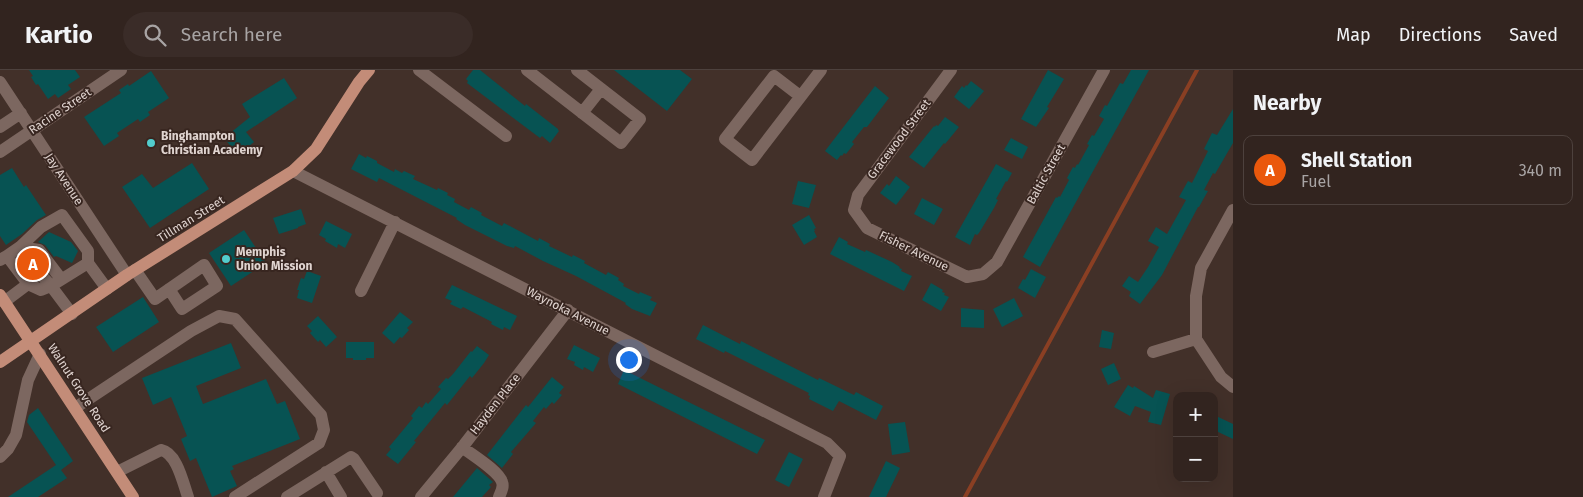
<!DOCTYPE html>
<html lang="en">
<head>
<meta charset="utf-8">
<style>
	:root { --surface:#32241f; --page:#3a2c28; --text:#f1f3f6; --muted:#a8a4a4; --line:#4d413d; --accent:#ea580c }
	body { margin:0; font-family:"Fira Sans",sans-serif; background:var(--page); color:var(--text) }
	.controls { position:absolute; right:15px; bottom:15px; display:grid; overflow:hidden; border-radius:10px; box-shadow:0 5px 20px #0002 }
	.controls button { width:45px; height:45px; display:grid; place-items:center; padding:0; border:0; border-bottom:1px solid var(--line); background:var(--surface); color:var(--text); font:25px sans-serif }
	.you { position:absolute; left:628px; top:289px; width:18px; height:18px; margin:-12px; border:4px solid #fff; border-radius:50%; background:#1a73e8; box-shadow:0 0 0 8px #1a73e833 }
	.badge { display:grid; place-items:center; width:32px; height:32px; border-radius:50%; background:var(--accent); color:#fff; font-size:16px; font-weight:700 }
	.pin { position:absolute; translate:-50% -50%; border:2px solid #fff; box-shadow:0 1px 5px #0006 }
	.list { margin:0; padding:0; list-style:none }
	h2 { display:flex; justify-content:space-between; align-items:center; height:65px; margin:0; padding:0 20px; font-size:21px }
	h2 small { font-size:16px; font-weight:400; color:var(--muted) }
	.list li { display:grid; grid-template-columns:32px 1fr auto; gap:15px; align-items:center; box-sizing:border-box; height:70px; margin:0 10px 10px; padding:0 10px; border:1px solid var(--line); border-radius:10px }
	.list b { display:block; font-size:19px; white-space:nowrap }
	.list p { margin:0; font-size:16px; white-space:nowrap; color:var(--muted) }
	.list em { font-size:16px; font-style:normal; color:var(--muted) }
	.icon { flex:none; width:28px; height:28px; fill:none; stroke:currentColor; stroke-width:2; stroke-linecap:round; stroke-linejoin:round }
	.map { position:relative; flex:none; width:1233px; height:427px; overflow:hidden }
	header { display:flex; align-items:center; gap:30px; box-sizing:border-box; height:70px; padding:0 25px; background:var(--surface); border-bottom:1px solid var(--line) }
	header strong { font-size:24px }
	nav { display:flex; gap:28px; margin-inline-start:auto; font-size:18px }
	.search { width:350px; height:45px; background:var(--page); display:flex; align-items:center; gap:12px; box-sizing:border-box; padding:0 18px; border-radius:28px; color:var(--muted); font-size:19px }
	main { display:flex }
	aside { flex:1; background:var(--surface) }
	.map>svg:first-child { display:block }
</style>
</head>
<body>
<header>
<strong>Kartio</strong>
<div class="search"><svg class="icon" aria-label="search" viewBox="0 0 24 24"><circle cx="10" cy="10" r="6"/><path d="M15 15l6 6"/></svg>Search here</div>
<nav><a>Map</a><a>Directions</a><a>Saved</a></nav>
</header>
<main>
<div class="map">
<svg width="1233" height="427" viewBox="0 0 1233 427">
	<rect width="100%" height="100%" fill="#423029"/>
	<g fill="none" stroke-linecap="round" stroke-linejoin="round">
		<path stroke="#8a3f23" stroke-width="4" d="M965 427 1197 0"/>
	</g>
	<path fill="#075353" d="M29 0H75L80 7 68 15 71 19 58 28 55 24 48 29 38 14 36 15 31 7 33 6Z
		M473 0H480L525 36 526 34 558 59V60L559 61 550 73 542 66 540 68 467 13 468 11 466 9Z
		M614 0H680L692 9 667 41Z
		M1048 0 1064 9 1047 37 1049 38 1036 57 1021 49Z
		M1131 0H1149L1040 197 1023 187 1056 127 1057 128 1059 126 1060 127 1069 110 1067 108 1073 97 1075 98 1077 94 1078 95 1089 75 1087 74 1092 65 1094 66 1104 49 1099 46 1105 35 1107 36 1120 13 1123 14Z
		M151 1 169 28 148 42 150 45 140 52 138 49 117 63 119 66 104 76 84 47 121 23 119 20 128 14 129 16Z
		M284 8 297 28 246 62 254 72 238 85 224 68 250 47 242 34Z
		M971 11 984 21 969 39 954 27 962 16 964 18 966 15 967 16Z
		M875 16 889 28 867 57H864L852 72 854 74 846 84 844 83 842 86 841 85 837 90 825 81Z
		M1233 39V73L1215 104 1213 103 1204 120 1208 121 1204 128 1199 137H1198L1162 205 1140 234 1129 226 1131 222 1122 216 1129 206 1138 212 1148 197 1159 177 1148 171 1156 157 1167 164 1186 130 1179 127 1188 111 1192 113 1208 81 1204 79 1212 63 1217 65Z
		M945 47 959 57 945 74 944 73 924 98 909 87 934 56 935 57 936 55 938 56Z
		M1011 68 1028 77 1022 89 1004 80Z
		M359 84 366 88 367 86 377 91V93L394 102 395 99 402 103 404 101 415 106 413 109 437 120 438 118 448 123 447 125 455 129 454 132 469 140 471 137 482 143 481 145 502 156 504 153 538 171 539 168 550 174 549 176 572 187 573 185 585 191 584 193 606 205 608 202 619 208 618 210 624 214 623 216 639 224 640 222 652 227 650 230 657 233 650 246 632 239 625 234 626 233 576 206 543 191 515 176 514 178 507 176 465 155 456 149 457 148 379 108 377 112 351 99Z
		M192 93 209 119 150 158 122 117 142 104 153 118Z
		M996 94 1012 103 1007 112 1006 111 996 129 998 130 994 138 979 163 977 165 975 164 970 175 955 167Z
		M12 98 24 117 26 115 46 145 37 150 22 164 6 175 0 166V105Z
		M896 106 910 117 896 135 880 123 887 114 889 116Z
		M798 111 816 115 809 138 792 134Z
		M922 128 943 139 934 155 914 144Z
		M301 139 306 154 298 157V158L279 164 273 148Z
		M809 145 816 158 814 159 815 161H814L817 167 804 175 792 155Z
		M326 151 352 164 345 178 338 174 337 178 325 171 326 169 319 165Z
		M244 160 266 193 231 216 209 183Z
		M49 162 71 172 78 181 72 193 56 186 54 187 45 175 38 172Z
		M839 167 848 172 847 174 865 182 866 180 892 192 900 197 899 198 902 199 901 201 912 206 904 221 830 184Z
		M30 187 34 188 38 192 31 194 29 202 22 193Z
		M1031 199 1046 207 1035 228 1018 218 1023 209 1025 210Z
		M307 201 321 206 312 233 297 228 299 220H297L301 208 304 209Z
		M931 213 943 220 942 222 945 223 944 225 949 227 941 241 922 230Z
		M452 215 517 246 510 260 504 257 503 260 491 254 492 252 463 237 461 239 450 234 452 231 445 228Z
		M143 227 159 252 113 282 96 257Z
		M1014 228 1023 246 1002 257 993 239Z
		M961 238 984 240V258L961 257Z
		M400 242 413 252 407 258 409 260 402 268 400 267 394 274 382 263Z
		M318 246 337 267 326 277 320 270 318 272 310 263 312 261 307 256Z
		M703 255 740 274 741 271 818 310 819 308 854 325 856 322 883 336 876 350 839 331 833 341 809 329 810 326 808 325 809 323 725 281 724 283 696 269Z
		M1102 260 1114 263 1111 279 1099 277Z
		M346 272H374V288H366V290H353V288H346Z
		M231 273 241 298 196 316 203 334 266 309 277 334 285 331 300 369 232 396 234 399 230 401 237 416 212 427 196 388 190 391 181 369 187 366 171 327 153 335 142 308Z
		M574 275 600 288 593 302 584 297 583 300 574 295 575 292 567 289Z
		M477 276 489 285 484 293 472 308 470 306 447 335 445 333 414 371 416 372 398 394 386 385 391 379 389 377 413 348 411 346 419 336 422 338 426 332 428 334 441 319 438 317 446 308 448 309 453 304 471 281 472 282Z
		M1114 293 1121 309 1108 315 1101 299Z
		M624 300 765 370 757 384 618 314Z
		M552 307 564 317 559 323 562 325 554 334 552 332 546 339 544 337 533 351 536 353 511 382 513 384 502 398 487 385 526 335 528 337Z
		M1128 315 1133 318 1134 316 1153 328 1156 320 1170 324 1161 355 1148 352 1151 342 1135 336 1130 346 1114 337Z
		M38 338 73 391 61 400 67 408 38 427H8L56 395 27 352 29 345Z
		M1214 345 1233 354V369L1214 360Z
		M905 352 910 382 892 385 888 354Z
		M789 382 803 389 789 417 775 410Z
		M886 391 900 398 886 427H869Z
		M477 398 493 412 489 415 491 417 482 427H453Z"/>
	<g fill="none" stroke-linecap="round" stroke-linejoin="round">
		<path stroke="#5a4942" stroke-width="12" stroke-dasharray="12 6" stroke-linecap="butt" d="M28 189 37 200"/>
		<path stroke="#7c6760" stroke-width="12" d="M419 0 506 66
			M527 0 621 73 640 49 577 0
			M951 0 858 125 854 140 867 158 967 207 983 204 997 192 1104 0
			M0 12 127 205
			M800 26 774 6 725 69 752 90 821 0
			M582 43 601 19
			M0 57 21 43
			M0 82 121 0
			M293 101 827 373 840 386 824 427
			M20 177 39 180 61 209
			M7 186 20 177 41 157 62 145 88 181V193
			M0 190 7 186 28 214 41 220 51 216 88 193 107 219
			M37 200 51 216 72 244
			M135 200 155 229 204 195 217 216 182 239 169 219
			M361 221 395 152
			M4 232 28 214
			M1196 269V226L1201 198 1233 140
			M1196 269 1221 307 1233 317
			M1153 282 1196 269
			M75 338 191 261 219 246 235 249 321 345 324 360 319 373 235 427
			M462 377C472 385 499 401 502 412 504 417 501 422 499 427
			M0 387 8 379 16 365 28 310 40 284
			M117 402 161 380C177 383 183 413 188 427
			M326 402 341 427
			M287 427 351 387 354 389 377 423
			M421 427 464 375 568 240"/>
		<path stroke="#c38c78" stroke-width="12" d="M0 225 133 427
			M0 292 127 205 293 101 316 79 359 12 369 0"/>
	</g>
	<g fill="#52cdcd" stroke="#382620" stroke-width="2">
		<circle cx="151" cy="73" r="5"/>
		<circle cx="226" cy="189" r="5"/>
	</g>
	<g text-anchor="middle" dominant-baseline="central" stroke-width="4" stroke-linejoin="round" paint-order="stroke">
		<g font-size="12" fill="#e0d4d0" stroke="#382620">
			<text transform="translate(60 41) rotate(-34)">Racine Street</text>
			<text transform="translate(899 69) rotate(-53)">Gracewood Street</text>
			<text transform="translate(1046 104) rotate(-61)">Baltic Street</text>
			<text transform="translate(64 109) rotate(57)">Jay Avenue</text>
			<text transform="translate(191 149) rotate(-32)">Tillman Street</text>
			<text transform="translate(914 181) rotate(26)">Fisher Avenue</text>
			<text transform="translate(568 241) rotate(27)">Waynoka Avenue</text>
			<text transform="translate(79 318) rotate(57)">Walnut Grove Road</text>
			<text transform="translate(495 334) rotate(-52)">Hayden Place</text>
		</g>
		<g font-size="12" font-weight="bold" fill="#e0d4d0" stroke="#382620" text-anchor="start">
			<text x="161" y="66">Binghampton<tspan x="161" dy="14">Christian Academy</tspan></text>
			<text x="236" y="182">Memphis<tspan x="236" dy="14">Union Mission</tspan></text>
		</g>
	</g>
</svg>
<div class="controls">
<button>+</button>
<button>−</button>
</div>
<div class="you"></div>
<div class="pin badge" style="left:33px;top:194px">A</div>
</div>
<aside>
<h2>Nearby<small></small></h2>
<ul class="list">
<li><span class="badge">A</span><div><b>Shell Station</b><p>Fuel</p></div><em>340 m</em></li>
</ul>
</aside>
</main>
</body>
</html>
